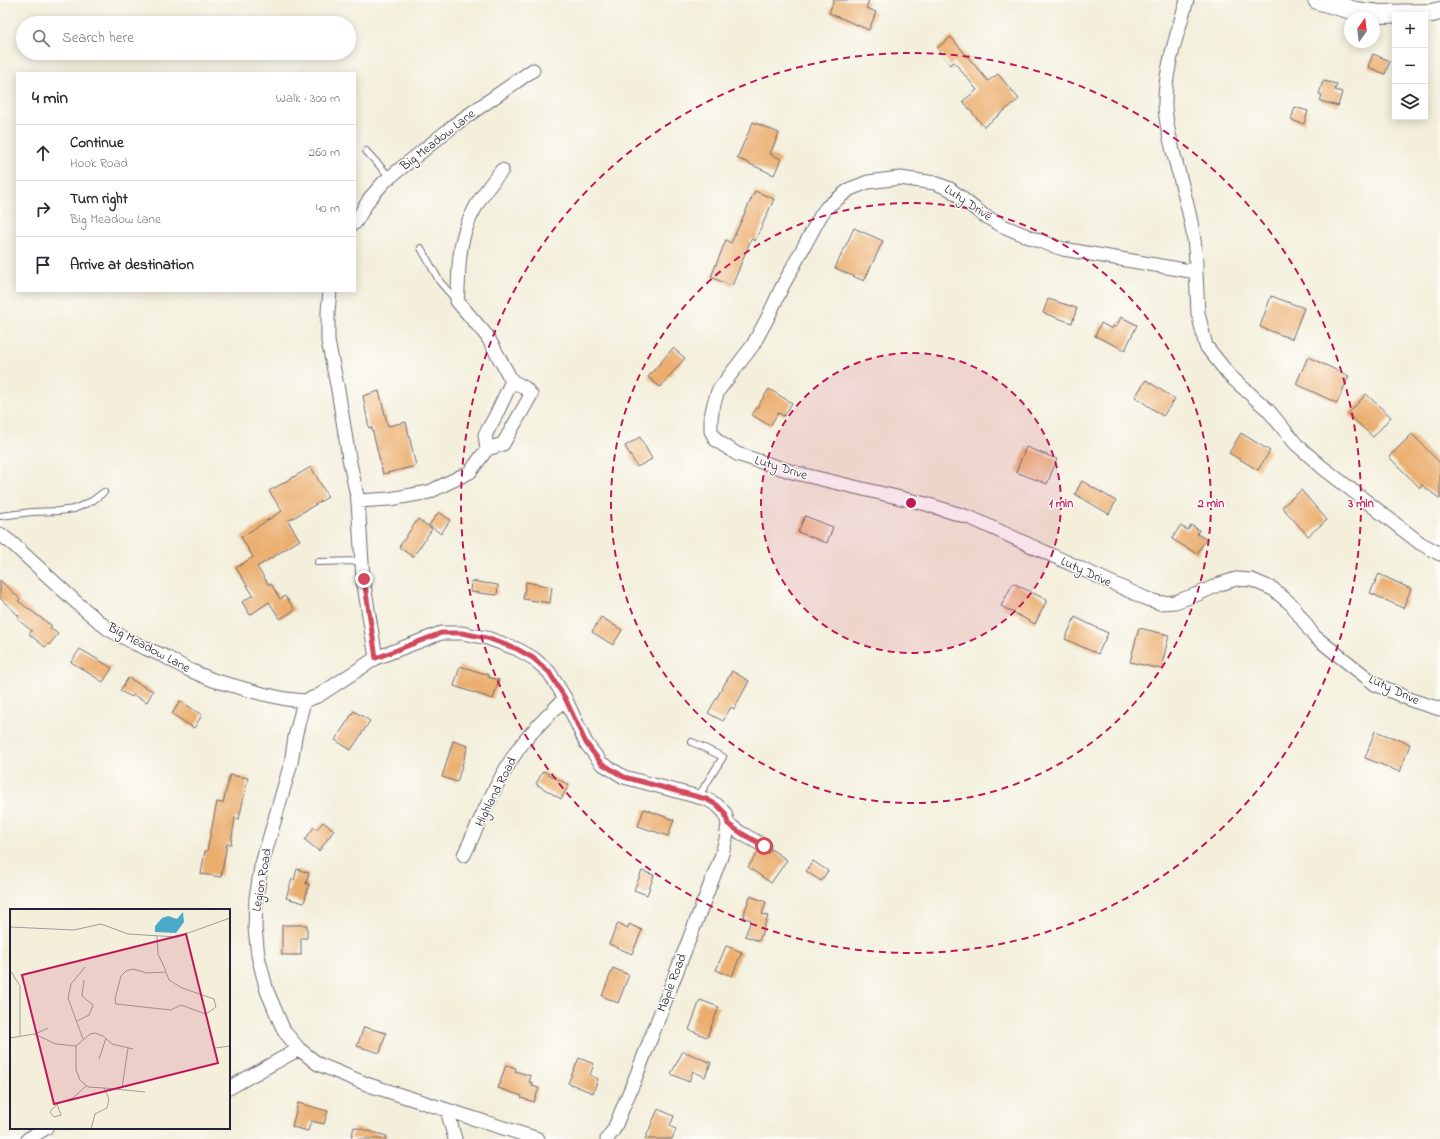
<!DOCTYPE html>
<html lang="en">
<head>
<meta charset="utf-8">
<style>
	:root { --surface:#fff; --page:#f7f7f7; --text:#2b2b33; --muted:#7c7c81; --line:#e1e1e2 }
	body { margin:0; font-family:"Indie Flower",sans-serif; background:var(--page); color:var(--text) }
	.controls { position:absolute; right:12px; top:12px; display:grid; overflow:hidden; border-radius:0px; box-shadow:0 2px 10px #0003 }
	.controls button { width:36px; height:36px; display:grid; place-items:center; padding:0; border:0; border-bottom:1px solid var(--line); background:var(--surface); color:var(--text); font:20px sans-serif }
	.compass { position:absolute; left:1344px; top:12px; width:36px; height:36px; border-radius:50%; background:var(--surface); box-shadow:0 2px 10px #0003; rotate:14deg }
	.stop { position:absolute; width:12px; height:12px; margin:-9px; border:3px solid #d1495b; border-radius:50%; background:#fff }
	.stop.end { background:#d1495b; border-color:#fff; box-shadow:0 1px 4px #0008 }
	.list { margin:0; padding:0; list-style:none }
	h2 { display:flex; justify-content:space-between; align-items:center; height:52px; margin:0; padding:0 16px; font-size:17px }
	h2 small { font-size:13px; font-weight:400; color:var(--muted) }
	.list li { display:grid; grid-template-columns:26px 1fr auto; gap:12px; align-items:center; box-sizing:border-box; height:56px; padding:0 16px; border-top:1px solid var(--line) }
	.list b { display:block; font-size:15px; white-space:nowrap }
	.list p { margin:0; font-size:13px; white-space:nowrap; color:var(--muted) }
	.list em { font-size:13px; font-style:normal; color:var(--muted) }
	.icon { flex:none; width:22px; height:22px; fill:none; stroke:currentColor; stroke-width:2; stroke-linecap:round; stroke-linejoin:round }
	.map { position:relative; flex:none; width:1440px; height:1139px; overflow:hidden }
	.search { position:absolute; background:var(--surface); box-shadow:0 2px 10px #0003; left:16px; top:16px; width:340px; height:44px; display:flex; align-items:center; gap:10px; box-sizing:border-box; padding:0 14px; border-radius:22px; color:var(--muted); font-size:15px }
	.panel { position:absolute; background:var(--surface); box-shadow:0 2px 10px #0003; left:16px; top:72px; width:340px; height:220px; border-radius:0px }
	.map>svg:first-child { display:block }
</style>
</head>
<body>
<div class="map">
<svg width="1440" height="1139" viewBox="0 0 1440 1139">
	<rect width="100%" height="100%" fill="#fdfcf7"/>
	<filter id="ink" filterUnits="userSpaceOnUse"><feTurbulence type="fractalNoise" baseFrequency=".025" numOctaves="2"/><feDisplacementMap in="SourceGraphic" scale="8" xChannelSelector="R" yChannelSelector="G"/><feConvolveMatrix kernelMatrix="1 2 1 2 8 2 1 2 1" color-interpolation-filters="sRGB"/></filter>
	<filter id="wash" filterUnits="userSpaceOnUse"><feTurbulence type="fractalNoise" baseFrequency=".012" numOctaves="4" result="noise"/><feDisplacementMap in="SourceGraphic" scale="16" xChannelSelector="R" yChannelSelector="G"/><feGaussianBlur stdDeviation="0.9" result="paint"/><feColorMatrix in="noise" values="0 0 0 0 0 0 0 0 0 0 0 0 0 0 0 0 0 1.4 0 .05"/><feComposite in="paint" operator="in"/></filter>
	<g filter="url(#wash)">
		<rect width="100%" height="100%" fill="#f3efdb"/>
		<g id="blocks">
			<path fill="#ebae6e" d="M834 0H869L866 8 876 12 869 30 829 13Z
				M951 37 988 81 998 74 1019 99 984 127 963 101 977 90 954 62 950 65 937 48Z
				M1373 54 1390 61 1385 74 1368 67Z
				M1323 81 1337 84 1335 90 1342 92 1338 106 1320 101 1322 95 1319 94Z
				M1295 107 1308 111 1304 124 1291 120Z
				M753 122 779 133 770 154 781 159 774 175 737 158Z
				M755 191 774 199 755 241 751 239 732 286 711 277 726 240 731 243Z
				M854 228 883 241 864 281 835 268Z
				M1271 296 1304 308 1292 339 1260 327Z
				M1048 299 1077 308 1072 323 1043 313Z
				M1121 317 1137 325 1125 350 1095 336 1101 323 1112 329 1113 326 1116 327Z
				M673 348 685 358 660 387 648 377Z
				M1308 357 1349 376 1337 403 1296 384Z
				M1146 380 1175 399 1163 416 1135 397Z
				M769 389 792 403 784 416 778 413 770 426 752 415Z
				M379 391 388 426 406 422 416 466 383 474 372 428H369L363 396Z
				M1366 394 1391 417 1373 437 1348 414Z
				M1241 433 1270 451 1258 470 1229 453Z
				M1412 434 1440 463V499L1422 485 1420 488 1389 457Z
				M640 437 652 459 637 467 625 446Z
				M1026 447 1057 459 1047 484 1016 472Z
				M311 467 328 497 288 521 300 540 257 567 269 585 271 584 280 599 285 596 295 610 280 619 269 602 250 615 242 602 253 595 236 568 253 557 241 537 282 511 269 491Z
				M1082 481 1116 501 1109 514 1075 494Z
				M1301 490 1327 520 1308 536 1282 507Z
				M439 512 450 520 441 534 429 525Z
				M805 516 833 527 827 543 798 532Z
				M418 519 432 529 413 557 399 547Z
				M1191 525 1199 530 1197 534 1206 539 1197 554 1172 539 1180 526 1188 530Z
				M1379 574 1411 589 1403 608 1370 593Z
				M0 580 20 599 18 601 52 626 50 628 58 634 49 645 48 644 45 647 29 634 32 631 17 619 19 616 0 598Z
				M471 581 498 585 497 595 470 592Z
				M526 582 552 587 550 603 523 599Z
				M1013 583 1047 600 1035 624 1001 606Z
				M601 617 622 630 613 645 592 632Z
				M1075 617 1108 633 1098 654 1065 639Z
				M1139 628 1169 635 1161 669 1130 662Z
				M80 649 112 668 103 682 71 662Z
				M460 666 489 675 488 677 499 680 493 699 454 686Z
				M732 671 749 681 734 709 731 707 723 721 708 713Z
				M128 678 153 691 147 702 133 695 132 697 120 691Z
				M180 701 202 715 194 728 172 714Z
				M354 711 370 721 351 750 335 740Z
				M1375 731 1410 744 1400 772 1365 758Z
				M453 741 468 746 457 782 442 777Z
				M543 771 569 785 561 799 536 784Z
				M230 775 248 778 239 819 235 818 231 844H227L221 877 201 874 205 851H207L217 802 223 803Z
				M644 809 674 820 668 836 638 826Z
				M323 822 334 830 319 851 305 840 314 827 317 829Z
				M771 849 787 860 771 883 748 867 758 852 764 854 768 853Z
				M813 861 828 871 821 881 806 871Z
				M297 869 309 873 306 884H309L304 903 286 898 292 879 294 880Z
				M642 871 654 875 647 895 634 890Z
				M750 896 766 902 762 914 768 916 759 941 745 936 751 920 743 917Z
				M618 923 628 928 629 924 642 930 632 954 609 944Z
				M282 925H307V938H301V955H282Z
				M726 946 742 952 732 976 716 970Z
				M613 968 629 975 618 1003 602 996Z
				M700 1000 719 1007 707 1037 689 1030Z
				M364 1027 386 1033 380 1053 357 1046Z
				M683 1051 711 1063 705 1077 693 1071 689 1082 671 1074Z
				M579 1058 594 1064 590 1075 598 1079 593 1093 568 1083Z
				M506 1065 516 1068 515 1071 531 1076 529 1082 533 1083 532 1086 539 1088 534 1102 521 1098 522 1096 498 1088Z
				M298 1103 328 1111 324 1124 311 1121 308 1131 292 1127Z
				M658 1109 674 1116 670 1126 676 1129 672 1139H645Z
				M354 1127 387 1136 386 1139H351Z"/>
		</g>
	</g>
	<g filter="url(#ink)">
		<use href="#blocks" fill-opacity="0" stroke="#6b6a73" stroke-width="1"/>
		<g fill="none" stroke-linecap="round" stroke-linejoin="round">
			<g stroke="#6b6a73" stroke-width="8">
				<path id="lane" d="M366 151 390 177
					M421 248 440 282 455 299
					M0 516 32 512 59 511 74 509 92 501 104 492
					M318 562 362 561
					M692 742 723 757 698 797"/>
			</g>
			<g stroke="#6b6a73" stroke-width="15">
				<path id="street" d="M1187 0C1177 35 1164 71 1165 107 1166 124 1170 140 1174 155 1184 194 1197 233 1196 272
					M355 223 370 198 384 182 457 123 533 70
					M330 291 328 311V341L338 390 349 458 358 501 363 579 376 658
					M487 449 485 435 495 417 512 381
					M358 501 390 499 429 492 470 472 487 449 503 444 531 395 525 388 512 381 487 336 457 301C459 285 458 270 460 255 463 222 481 195 502 170
					M0 534 13 544 77 603 108 629 136 644 166 657 189 670 213 680 263 694 286 699 304 701 318 696 376 658 441 633H462L487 638 517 649 533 658 549 672 565 698 586 743 601 763 624 777 706 799 717 805 725 813 728 824 741 833 764 846
					M1440 554 1420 543 1322 467 1296 444 1268 410 1230 376 1206 346 1198 313 1196 272 1063 249 1039 241 1003 226 983 215 950 189 935 183 900 178 868 182 850 189 827 207 821 215 782 287 768 317 753 345 718 391 714 403 711 417V431L716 440 737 454 796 473 926 504 971 518 1147 599 1160 603 1175 602 1198 594 1220 584 1236 579 1252 580 1273 589 1292 605 1314 636 1375 684 1414 701 1440 709
					M304 701 295 737 291 763 261 867 256 898 255 928 258 956 267 991 284 1031 299 1049 318 1064 369 1085 447 1110 455 1139
					M464 855C481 819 496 781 519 748 532 730 550 714 565 698
					M229 1088 299 1049
					M447 1110 538 1139
					M28 1139 46 1128
					M607 1139 614 1129 635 1079 721 857 726 839 728 824"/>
			</g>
			<g stroke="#6b6a73" stroke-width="20">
				<path id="secondary" d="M1317 0 1355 11 1380 14 1432 13 1440 11"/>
			</g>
			<use href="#lane" stroke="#fff" stroke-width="6"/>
			<use href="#street" stroke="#fff" stroke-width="13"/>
			<use href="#secondary" stroke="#fff" stroke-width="18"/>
		</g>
	</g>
	<g fill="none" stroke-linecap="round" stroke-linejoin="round" filter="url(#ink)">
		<path stroke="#d1495b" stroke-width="5" d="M364 579 376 658 441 633H462L487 638 517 649 533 658 549 672 565 698 586 743 601 763 624 777 706 799 717 805 725 813 728 824 741 833 764 846"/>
	</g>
	<circle cx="911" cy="503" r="150" fill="#c2185b" fill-opacity=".12"/>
	<g fill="none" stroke="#c2185b" stroke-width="2" stroke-dasharray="7 5">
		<circle cx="911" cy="503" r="150"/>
		<circle cx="911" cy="503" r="300"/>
		<circle cx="911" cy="503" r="450"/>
	</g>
	<g text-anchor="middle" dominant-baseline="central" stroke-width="3" stroke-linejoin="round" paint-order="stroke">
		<g font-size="13" fill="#22223b" stroke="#fdfcf7">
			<text transform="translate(438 140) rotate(-38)">Big Meadow Lane</text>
			<text transform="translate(968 203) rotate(34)">Luty Drive</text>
			<text transform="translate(781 468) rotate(17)">Luty Drive</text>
			<text transform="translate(1086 572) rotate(25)">Luty Drive</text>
			<text transform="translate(149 648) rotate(28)">Big Meadow Lane</text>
			<text transform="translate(1394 690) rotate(25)">Luty Drive</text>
			<text transform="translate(496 792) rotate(-63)">Highland Road</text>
			<text transform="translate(262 880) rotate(-80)">Legion Road</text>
			<text transform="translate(672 983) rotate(-69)">Maple Road</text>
		</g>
	</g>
	<g transform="translate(10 909)">
		<rect width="220" height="220" fill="#f3efdb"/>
		<path d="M173 3 174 13 166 24 145 23V17L152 9 158 7 167 10Z" fill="#4baac9"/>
		<path fill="none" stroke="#9f9d9b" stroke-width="1" d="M0 18 64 21 91 15 118 25 167 28 220 9M147 27 148 45 156 62M123 60 137 64 156 63 159 71 172 79 204 90 206 98 196 105 171 96 161 101 106 95 105 90 111 67 116 62ZM0 61 10 77V127M67 112 79 106 83 96 72 87 74 71M25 125 38 119M0 129 24 125 46 135 66 137M73 130 58 89 61 75 75 58M205 139 220 137M89 150 96 129M95 179 135 183M112 179 118 139M47 195 51 206 44 208 40 203ZM47 195 63 189 76 177M81 220 85 205 97 199 99 190 94 179 78 178 70 171 66 161V137L80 125 85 124 93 127 102 135 123 140"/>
		<path fill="#c2185b" fill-opacity="0.15" stroke="#c2185b" stroke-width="2" d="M176 25 208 154 44 195 12 66Z"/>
		<rect width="220" height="220" fill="none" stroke="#22223b" stroke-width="2"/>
	</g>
	<circle cx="911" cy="503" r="6" fill="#c2185b" stroke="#fdfcf7" stroke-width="2"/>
	<g font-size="12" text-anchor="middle" font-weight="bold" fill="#c2185b" stroke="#fdfcf7" stroke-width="3" stroke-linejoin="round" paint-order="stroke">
		<text x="1061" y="507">1 min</text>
		<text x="1211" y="507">2 min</text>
		<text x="1361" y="507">3 min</text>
	</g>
</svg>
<div class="controls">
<button>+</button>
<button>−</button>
<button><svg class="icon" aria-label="layers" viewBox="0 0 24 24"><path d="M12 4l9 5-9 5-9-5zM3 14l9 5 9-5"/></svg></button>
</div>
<svg class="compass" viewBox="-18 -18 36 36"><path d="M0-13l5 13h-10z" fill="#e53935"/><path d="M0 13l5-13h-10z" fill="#7c7c81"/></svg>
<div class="stop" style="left:764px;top:846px"></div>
<div class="stop end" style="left:364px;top:579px"></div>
<div class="search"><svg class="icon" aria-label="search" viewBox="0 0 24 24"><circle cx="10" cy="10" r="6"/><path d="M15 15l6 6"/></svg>Search here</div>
<section class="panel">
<h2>4 min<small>Walk · 300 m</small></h2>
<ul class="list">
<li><svg class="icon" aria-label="ahead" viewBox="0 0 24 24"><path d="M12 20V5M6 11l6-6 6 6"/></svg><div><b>Continue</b><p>Hook Road</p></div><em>260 m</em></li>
<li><svg class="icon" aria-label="right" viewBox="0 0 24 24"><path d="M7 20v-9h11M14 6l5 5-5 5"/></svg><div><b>Turn right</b><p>Big Meadow Lane</p></div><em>40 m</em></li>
<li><svg class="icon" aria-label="arrive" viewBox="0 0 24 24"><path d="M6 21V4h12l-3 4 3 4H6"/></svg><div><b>Arrive at destination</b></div></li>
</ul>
</section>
</div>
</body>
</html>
